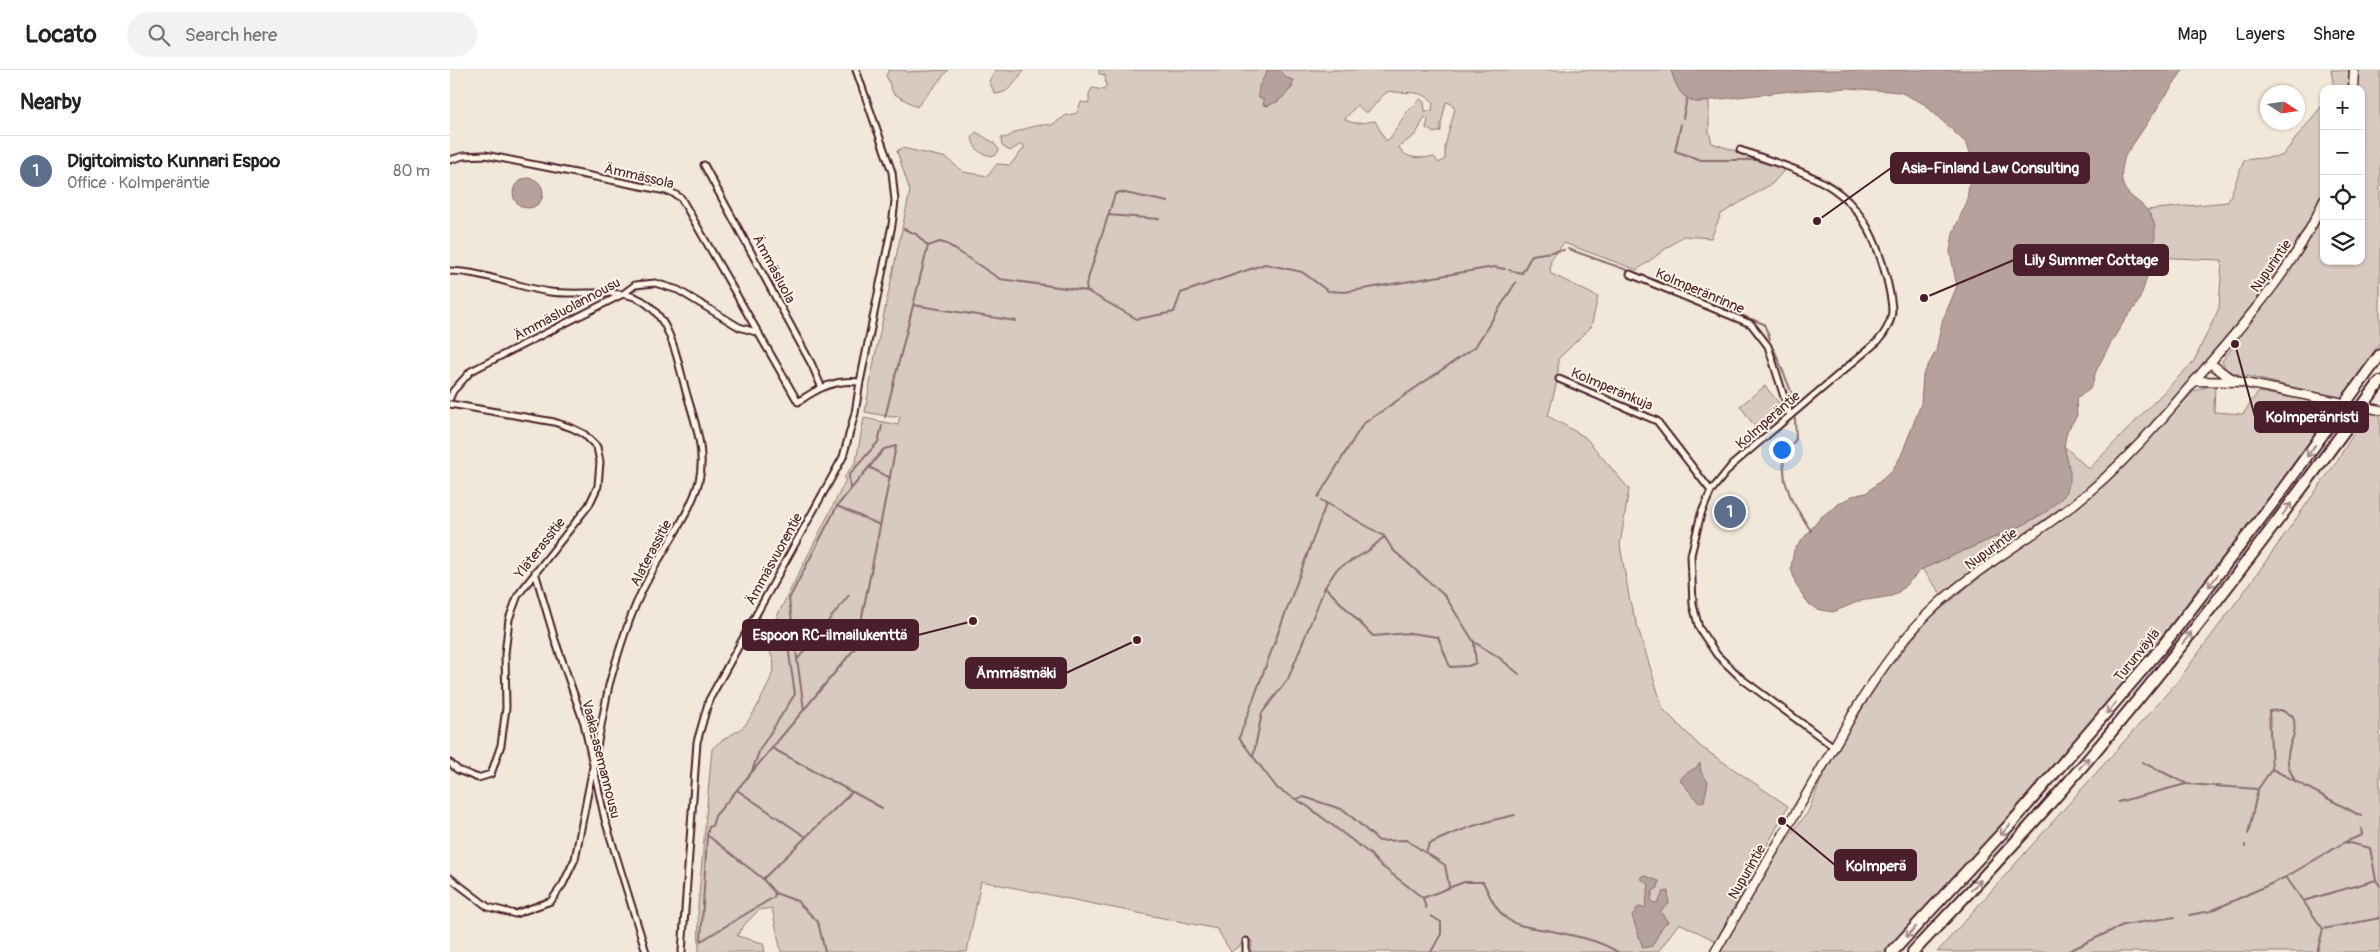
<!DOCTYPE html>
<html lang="en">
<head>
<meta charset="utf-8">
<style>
	:root { --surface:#fff; --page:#f2f2f2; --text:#222; --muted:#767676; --line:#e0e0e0; --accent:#d1495b }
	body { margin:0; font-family:Pangolin,sans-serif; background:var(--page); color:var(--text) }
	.controls { position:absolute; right:15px; top:15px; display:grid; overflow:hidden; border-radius:10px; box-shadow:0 1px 4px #0004 }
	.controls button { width:45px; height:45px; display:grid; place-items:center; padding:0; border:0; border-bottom:1px solid var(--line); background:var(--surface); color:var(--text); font:25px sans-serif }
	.compass { position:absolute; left:1810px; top:15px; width:45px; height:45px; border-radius:50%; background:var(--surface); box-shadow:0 1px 4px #0004; rotate:102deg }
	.you { position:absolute; left:1331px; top:379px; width:18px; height:18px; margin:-12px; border:4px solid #fff; border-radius:50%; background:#1a73e8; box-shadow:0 0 0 8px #1a73e833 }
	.badge { display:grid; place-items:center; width:32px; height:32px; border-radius:50%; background:var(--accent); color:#fff; font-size:16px; font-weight:700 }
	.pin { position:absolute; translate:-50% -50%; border:2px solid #fff; box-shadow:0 1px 5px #0006 }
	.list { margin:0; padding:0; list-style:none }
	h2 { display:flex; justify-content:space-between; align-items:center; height:65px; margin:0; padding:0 20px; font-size:21px }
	h2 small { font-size:16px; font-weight:400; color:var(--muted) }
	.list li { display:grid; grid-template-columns:32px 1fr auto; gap:15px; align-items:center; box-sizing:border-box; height:70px; padding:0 20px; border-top:1px solid var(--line) }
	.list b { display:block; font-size:19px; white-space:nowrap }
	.list p { margin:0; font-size:16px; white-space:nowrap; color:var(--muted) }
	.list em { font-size:16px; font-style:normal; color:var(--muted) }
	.icon { flex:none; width:28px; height:28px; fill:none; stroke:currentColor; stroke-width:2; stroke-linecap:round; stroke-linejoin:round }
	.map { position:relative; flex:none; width:1930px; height:882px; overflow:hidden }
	header { display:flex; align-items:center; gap:30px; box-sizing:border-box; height:70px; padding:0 25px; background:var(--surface); border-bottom:1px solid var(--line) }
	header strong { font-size:24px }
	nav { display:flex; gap:28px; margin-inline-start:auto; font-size:18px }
	.search { width:350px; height:45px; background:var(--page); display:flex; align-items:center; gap:12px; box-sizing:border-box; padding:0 18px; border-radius:28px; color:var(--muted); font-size:19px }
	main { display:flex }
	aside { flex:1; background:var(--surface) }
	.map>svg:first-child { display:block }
</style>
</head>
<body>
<header>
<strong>Locato</strong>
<div class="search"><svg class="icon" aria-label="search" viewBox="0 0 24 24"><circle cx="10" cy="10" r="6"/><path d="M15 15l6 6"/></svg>Search here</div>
<nav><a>Map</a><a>Layers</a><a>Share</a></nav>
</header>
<main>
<aside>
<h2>Nearby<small></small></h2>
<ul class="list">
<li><span class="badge" style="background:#5c6f8a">1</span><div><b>Digitoimisto Kunnari Espoo</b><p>Office · Kolmperäntie</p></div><em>80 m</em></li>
</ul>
</aside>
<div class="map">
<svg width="1930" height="882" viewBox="0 0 1930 882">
	<rect width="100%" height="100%" fill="#f1e8da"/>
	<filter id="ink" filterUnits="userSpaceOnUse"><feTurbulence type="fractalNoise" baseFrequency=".02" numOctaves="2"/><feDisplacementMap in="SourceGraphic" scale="10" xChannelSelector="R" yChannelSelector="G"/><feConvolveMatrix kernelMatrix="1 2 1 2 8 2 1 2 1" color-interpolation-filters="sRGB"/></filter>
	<g filter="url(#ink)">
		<path fill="#d8cac0" stroke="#917476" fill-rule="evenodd" d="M439 0H455L457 2 498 0 467 37 443 23 436 5Z
			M546 0H574C566 10 560 24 545 24L539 11Z
			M649 0H818L815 7 826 33 843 17 829 0H1221L1224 9 1245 32H1259V62L1262 73 1336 98 1323 113 1271 144 1261 168 1233 166 1187 200 1114 173 1101 189 1100 203 1148 227 1141 257 1108 289V308L1098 346 1135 367 1179 419 1170 475 1180 532 1213 639 1251 677 1338 736 1266 871 1229 853 1208 882H801L802 871H796L781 882 767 859 531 811 517 882H331L322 838 309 840 295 854 287 866 313 873 315 882H249L248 836 262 679C271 669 283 665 293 657 302 649 324 607 324 595 323 587 318 578 315 570L395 412V406L406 391 414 348 448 355 450 346 442 347 415 342 425 286 460 121 447 81 452 78 497 88 513 102 538 106 547 94 560 95 575 77 571 74 560 81 552 76 551 68C558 68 560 65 566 62 579 57 590 54 602 55L615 46 627 43 631 32 639 33V24L642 18 654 20 656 17 655 5 649 4ZM939 21C956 25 970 18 983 32L982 41H975L974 32 970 29 956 43 941 67 936 71 925 51C915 52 903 56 895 49L907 35 916 43C926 37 926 29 939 21ZM996 32 1002 34 1005 39 995 76V89L989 93 984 87C971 88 955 90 949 77L966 64 975 47 978 50 976 58 984 63 991 61V54Z
			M1881 0H1899L1898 19H1884Z
			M1908 0H1930V272L1892 329 1776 301 1772 291 1787 272 1795 257 1844 194 1874 143V191H1911V19H1907Z
			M1874 33V121L1867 139 1852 162 1848 174 1830 202 1696 361 1649 408 1623 429 1525 499 1492 525 1472 499 1575 454 1597 441 1616 385 1614 376 1639 399 1744 291 1769 238 1772 190 1700 187C1705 166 1708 159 1696 140L1778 132 1794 90 1832 86Z
			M526 62 544 73 549 80 545 86C531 85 524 81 522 66Z
			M1765 314 1764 342 1793 344 1808 322 1886 335C1810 442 1731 546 1647 646 1578 727 1506 805 1434 882H1269L1327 782 1358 742 1370 712 1393 668 1436 602 1478 550 1521 514 1633 431 1665 405 1744 321Z
			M1315 316 1328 332 1333 342 1328 346 1331 350 1312 366 1290 336Z
			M1917 342 1930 344V882H1487L1727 612 1799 515 1885 394Z"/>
		<path fill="#b6a19c" stroke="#8b6d6f" d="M818 0H829L837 8 844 10C841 23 829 32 817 36L813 35 814 30 808 27 809 16Z
			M1221 0H1733L1675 86C1661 133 1694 122 1704 153 1709 168 1695 220 1687 234 1683 241 1677 246 1673 253 1664 267 1655 283 1647 299 1644 305 1644 312 1641 317 1638 323 1631 324 1626 328L1627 346 1617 361 1614 376 1620 402V411L1614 426 1597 441 1575 454 1472 499 1450 521 1442 526 1410 531 1383 542 1366 539 1358 533 1346 515 1341 498 1344 480 1371 447 1387 435 1402 426 1416 423 1441 402 1451 386 1471 334 1473 305 1486 281 1492 252 1507 216 1500 182 1503 163 1517 131 1522 90 1520 82 1516 73 1474 34 1450 22 1398 18 1341 21 1245 32C1229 26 1226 16 1221 0Z
			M63 123a15 15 0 1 1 30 0a15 15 0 1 1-30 0Z
			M1250 693 1251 702 1258 712 1254 731 1249 733 1230 710C1235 701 1245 701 1250 693Z
			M1193 805 1209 811 1208 818 1203 821 1201 829 1203 833H1208L1213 822 1218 821 1219 834 1210 841 1218 852 1214 854 1202 876 1193 878 1182 846 1188 837 1195 838 1199 815 1190 808Z"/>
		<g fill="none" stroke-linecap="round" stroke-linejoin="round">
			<path stroke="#8b6d6f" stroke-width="2" d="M1233 48 1237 29
				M1231 54 1225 81 1251 90H1306L1334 99
				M658 145 709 149
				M478 176 490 172 497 174 550 209 637 221 687 249 724 242 731 223 815 194 852 202 878 221 895 222 1044 197 1055 199
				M1118 179 1177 200
				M1059 200 1072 203 1082 185 1114 180
				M1181 202 1185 203
				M1192 206 1237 224
				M637 221 636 215 665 124 670 122 718 132
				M1247 228 1314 254 1320 269
				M463 235 566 251
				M1324 279 1345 331 1342 339
				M435 347 478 176 466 164 454 159
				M1345 349 1346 369 1333 388 1335 411 1342 431 1361 461
				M419 397 440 408
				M400 420 399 405 428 372 432 356
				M868 427 913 354 1025 277 1066 212
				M871 430 934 466 943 480 995 526 1024 572 1047 586 1069 604
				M876 434 789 668 827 718 857 736 919 783 929 794 973 828 976 838
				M387 436 430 455
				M875 517 923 566 960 563 988 567 1000 597 1018 596 1026 593 1024 573
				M347 590 399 525
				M322 678 406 577 446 376 434 379 387 436 339 529 354 640
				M803 687 812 643 838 609 875 517 887 499 918 481 934 467
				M1692 692 1737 714 1808 719
				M302 701 310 679 345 624 337 570
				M1845 711C1842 705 1838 698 1838 692 1836 672 1849 668 1843 646L1831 640 1819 641 1822 699 1911 746
				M287 720 356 767
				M403 722 432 738
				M846 729 854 727 894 740 929 771 956 770 995 795 999 816
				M1668 732 1736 714
				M1798 764 1808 719 1822 699
				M257 765 259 757 262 756 265 746 322 678 402 722 313 809
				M1895 772 1912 765 1911 758
				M1795 777V775
				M976 783 979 774C1008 760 1034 751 1065 745
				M325 823 324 827 251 871 257 765 312 808 325 823 347 831 368 852 375 882
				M973 828 1014 812H1033C1039 824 1045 839 1056 848 1067 857 1084 858 1097 860 1122 865 1146 869 1168 882
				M1853 831 1926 810
				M1739 845 1761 841 1836 807
				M981 846 991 852V864L981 882
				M1873 859 1930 848
				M1617 882 1673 855 1725 847
				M1867 882 1873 859 1836 807 1895 772 1920 778 1926 810 1930 816"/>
			<path stroke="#d0c0b7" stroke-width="8" stroke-dasharray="8 4" stroke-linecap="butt" d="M1891 332 1916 338"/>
			<g stroke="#4a1f2b" stroke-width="9">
				<path id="street" d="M1290 80C1373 109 1413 116 1437 210 1443 236 1447 249 1428 271L1282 395 1261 421 1251 444 1241 485 1243 535 1249 558 1267 585 1292 609 1384 677
					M0 90 13 86 35 85 221 122 231 128 348 332C368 318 385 309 410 312L442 155 445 131 442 102 406 0
					M254 95 362 295 371 316
					M0 201C35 202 66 217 100 222 124 225 148 221 172 224 220 230 226 288 237 325 245 352 256 382 249 411 241 443 212 481 197 511 180 543 169 580 159 615L125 789 113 814 101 831 65 844 38 837 0 808
					M1180 204 1301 254 1318 276 1340 346
					M1109 309 1207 351 1261 421
					M0 328 3 321 21 301 173 224 185 215 205 213 228 220 289 257 309 263
					M0 334 104 352 122 358 134 364 147 377 150 392 148 416 139 435 68 525 59 549 55 584 56 638 51 675 41 704 28 708 8 700 0 693
					M85 502 105 570 134 653 155 750 196 882
					M232 882 247 672 259 630 393 387 405 343 410 312
					M796 882V871"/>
			</g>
			<g stroke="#4a1f2b" stroke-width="11">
				<path id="secondary" d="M1903 19 1904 0
					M1760 293 1776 305 1788 311
					M1745 311 1790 312 1889 332
					M1920 338 1930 340
					M1265 882 1407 637C1431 599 1456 563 1489 533 1530 496 1580 469 1623 435 1676 394 1717 343 1759 294 1803 243 1847 193 1874 130"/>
			</g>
			<g stroke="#4a1f2b" stroke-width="14">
				<path id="highway" d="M1442 882 1565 749 1711 578 1828 426 1930 285
					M1463 882C1502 841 1541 799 1579 757 1705 617 1819 464 1930 312"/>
			</g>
			<use href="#street" stroke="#fcf5e5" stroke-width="5"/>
			<use href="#secondary" stroke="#fcf5e5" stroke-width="8"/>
			<use href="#highway" stroke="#fcf5e5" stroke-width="10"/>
		</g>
		<defs><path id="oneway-shaft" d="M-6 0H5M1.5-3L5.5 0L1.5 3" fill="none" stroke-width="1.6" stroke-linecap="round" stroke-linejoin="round" transform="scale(1.25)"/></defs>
		<g stroke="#a38a88">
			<use href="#oneway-shaft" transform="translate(1861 381) rotate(126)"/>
			<use href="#oneway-shaft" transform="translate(1837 439) rotate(-53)"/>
			<use href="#oneway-shaft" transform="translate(1763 511) rotate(128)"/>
			<use href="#oneway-shaft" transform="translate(1737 568) rotate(-52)"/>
			<use href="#oneway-shaft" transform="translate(1661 638) rotate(130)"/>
			<use href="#oneway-shaft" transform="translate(1634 693) rotate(-50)"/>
			<use href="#oneway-shaft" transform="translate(1555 760) rotate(133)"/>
			<use href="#oneway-shaft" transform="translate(1526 815) rotate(-47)"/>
			<use href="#oneway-shaft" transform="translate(1461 862) rotate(133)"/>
		</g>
	</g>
	<g text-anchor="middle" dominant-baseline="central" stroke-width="4" stroke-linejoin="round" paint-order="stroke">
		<g font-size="14" fill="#4a1f2b" stroke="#fcf5e5">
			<text transform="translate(189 106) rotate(13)">Ämmässola</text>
			<text transform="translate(1821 196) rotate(-55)">Nupurintie</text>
			<text transform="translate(324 199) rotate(62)">Ämmäsluola</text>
			<text transform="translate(1250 221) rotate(23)">Kolmperänrinne</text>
			<text transform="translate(117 239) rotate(-28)">Ämmäsluolannousu</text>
			<text transform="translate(1162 319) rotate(23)">Kolmperänkuja</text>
			<text transform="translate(1318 350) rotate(-41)">Kolmperäntie</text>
			<text transform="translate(90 478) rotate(-52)">Yläterassitie</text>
			<text transform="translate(1541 479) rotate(-36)">Nupurintie</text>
			<text transform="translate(201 483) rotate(-62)">Alaterassitie</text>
			<text transform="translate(324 489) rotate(-61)">Ämmäsvuorentie</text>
			<text transform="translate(1687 585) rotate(-51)">Turunväylä</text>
			<text transform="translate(151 689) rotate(76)">Vaaka-asemannousu</text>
			<text transform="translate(1297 802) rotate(-60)">Nupurintie</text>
		</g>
	</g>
	<path fill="none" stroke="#4a1f2b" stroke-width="2" d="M1367 151L1441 98M1474 228L1564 190M1785 274L1805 347M523 551L468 565M687 570L616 603M1332 751L1385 795"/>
	<g fill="#4a1f2b" stroke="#fcf5e5" stroke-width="2">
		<circle cx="1367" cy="151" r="5"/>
		<circle cx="1474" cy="228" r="5"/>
		<circle cx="1785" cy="274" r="5"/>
		<circle cx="523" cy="551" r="5"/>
		<circle cx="687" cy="570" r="5"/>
		<circle cx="1332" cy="751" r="5"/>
	</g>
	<g fill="#4a1f2b" stroke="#4a1f2b" stroke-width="2">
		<rect x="1441" y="83" width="198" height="30" rx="5"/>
		<rect x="1564" y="175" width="154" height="30" rx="5"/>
		<rect x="1805" y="332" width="113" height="30" rx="5"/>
		<rect x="293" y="550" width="175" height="30" rx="5"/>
		<rect x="516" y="588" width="100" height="30" rx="5"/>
		<rect x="1385" y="780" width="81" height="30" rx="5"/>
	</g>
	<g font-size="15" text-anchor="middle" font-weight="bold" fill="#fff">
		<text x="1540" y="103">Asia-Finland Law Consulting</text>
		<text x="1641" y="195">Lily Summer Cottage</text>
		<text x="1862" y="352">Kolmperänristi</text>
		<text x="380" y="570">Espoon RC-ilmailukenttä</text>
		<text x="566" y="608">Ämmäsmäki</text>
		<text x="1426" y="801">Kolmperä</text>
	</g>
</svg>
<div class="controls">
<button>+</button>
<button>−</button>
<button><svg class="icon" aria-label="locate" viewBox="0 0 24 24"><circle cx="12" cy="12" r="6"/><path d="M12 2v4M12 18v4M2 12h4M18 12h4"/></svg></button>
<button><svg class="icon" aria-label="layers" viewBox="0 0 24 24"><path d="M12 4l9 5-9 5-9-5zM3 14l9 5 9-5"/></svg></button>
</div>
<svg class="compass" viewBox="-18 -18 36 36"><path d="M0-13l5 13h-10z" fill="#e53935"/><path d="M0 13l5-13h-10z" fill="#767676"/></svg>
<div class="you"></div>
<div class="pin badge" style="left:1280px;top:442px;background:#5c6f8a">1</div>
</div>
</main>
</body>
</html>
